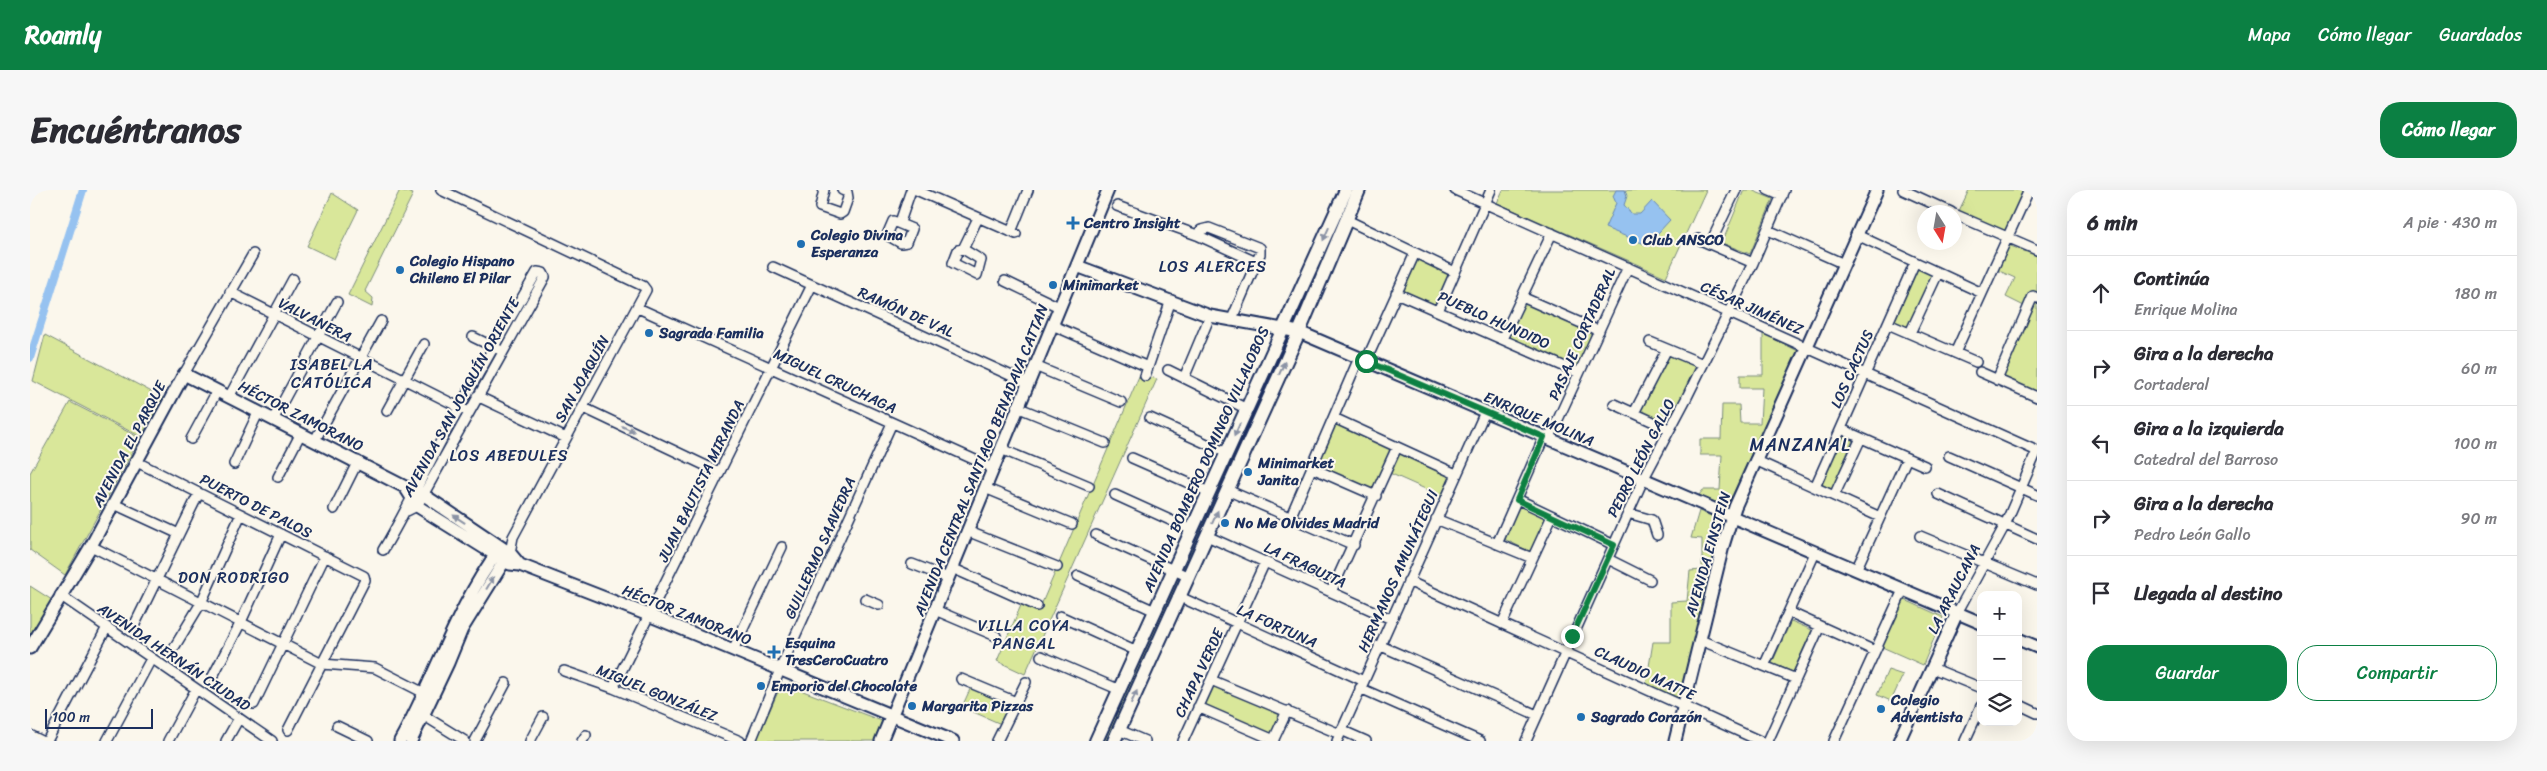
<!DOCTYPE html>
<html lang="es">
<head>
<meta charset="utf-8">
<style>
	:root { --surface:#fff; --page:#f7f7f7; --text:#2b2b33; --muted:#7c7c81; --line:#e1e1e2; --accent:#0b8043 }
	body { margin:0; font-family:Sriracha,sans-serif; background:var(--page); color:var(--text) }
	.controls { position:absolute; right:15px; bottom:15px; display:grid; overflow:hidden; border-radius:10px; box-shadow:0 5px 20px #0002 }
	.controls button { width:45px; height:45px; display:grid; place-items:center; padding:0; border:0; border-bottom:1px solid var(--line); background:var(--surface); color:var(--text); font:25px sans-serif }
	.compass { position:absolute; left:1887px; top:15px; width:45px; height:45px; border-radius:50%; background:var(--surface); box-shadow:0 5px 20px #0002; rotate:169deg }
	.scale { position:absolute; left:15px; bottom:12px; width:108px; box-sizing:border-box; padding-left:5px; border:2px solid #1b2f5e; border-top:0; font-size:14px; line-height:18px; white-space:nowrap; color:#1b2f5e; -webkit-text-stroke:4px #fbf7ec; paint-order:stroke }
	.stop { position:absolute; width:15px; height:15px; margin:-11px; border:4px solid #0b8043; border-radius:50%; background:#fff }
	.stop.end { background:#0b8043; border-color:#fff; box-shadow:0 1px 5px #0008 }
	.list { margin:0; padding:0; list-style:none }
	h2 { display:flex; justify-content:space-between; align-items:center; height:65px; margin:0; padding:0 20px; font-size:21px }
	h2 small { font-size:16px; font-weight:400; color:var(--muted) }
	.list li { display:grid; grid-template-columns:32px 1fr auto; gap:15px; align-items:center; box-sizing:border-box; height:75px; padding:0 20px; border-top:1px solid var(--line) }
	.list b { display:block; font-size:19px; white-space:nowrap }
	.list p { margin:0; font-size:16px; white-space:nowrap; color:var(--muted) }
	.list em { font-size:16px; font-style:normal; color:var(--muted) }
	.actions { display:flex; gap:10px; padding:15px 20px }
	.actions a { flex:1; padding:11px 0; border:1px solid var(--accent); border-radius:20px; text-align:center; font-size:18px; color:var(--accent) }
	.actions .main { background:var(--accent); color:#fff }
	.icon { flex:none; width:28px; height:28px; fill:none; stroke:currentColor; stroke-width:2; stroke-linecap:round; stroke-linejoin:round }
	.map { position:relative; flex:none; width:2007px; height:551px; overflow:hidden; border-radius:20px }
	header { display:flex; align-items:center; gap:30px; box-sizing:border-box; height:70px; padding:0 25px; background:var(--accent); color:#fff }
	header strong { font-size:24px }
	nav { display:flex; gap:28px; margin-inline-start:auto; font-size:18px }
	.intro { display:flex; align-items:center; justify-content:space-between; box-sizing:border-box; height:120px; padding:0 30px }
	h1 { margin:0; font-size:35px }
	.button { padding:12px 22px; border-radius:20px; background:var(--accent); color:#fff; font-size:18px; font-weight:700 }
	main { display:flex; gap:30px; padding:0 30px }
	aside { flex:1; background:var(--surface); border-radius:20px; box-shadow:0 5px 20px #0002 }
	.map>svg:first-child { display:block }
</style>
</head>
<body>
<header>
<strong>Roamly</strong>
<nav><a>Mapa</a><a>Cómo llegar</a><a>Guardados</a></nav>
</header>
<div class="intro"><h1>Encuéntranos</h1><a class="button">Cómo llegar</a></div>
<main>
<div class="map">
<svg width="2007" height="551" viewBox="0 0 2007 551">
	<rect width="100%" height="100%" fill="#fbf7ec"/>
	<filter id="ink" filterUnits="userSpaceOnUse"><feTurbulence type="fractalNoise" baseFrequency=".02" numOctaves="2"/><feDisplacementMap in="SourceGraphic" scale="10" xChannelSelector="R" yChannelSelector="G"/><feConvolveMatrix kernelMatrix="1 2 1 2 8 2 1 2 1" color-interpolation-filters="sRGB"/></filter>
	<g filter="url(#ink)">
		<path fill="#d9e79a" stroke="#7a8b7c" d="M370 0 383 4 335 101 343 108 342 117 318 105Z
			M1316 0H1328L1082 551H1067Z
			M1473 0H1676L1636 87 1467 13Z
			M1714 0H1721L1743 9 1720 64 1692 53Z
			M1939 0H1996L1975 44 1928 23Z
			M302 3 328 20 304 69 277 56Z
			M1978 55 2007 66V207L1967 190 1998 118 1976 107 1985 88 1967 80Z
			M1386 66 1422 83 1406 118 1370 102Z
			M1889 76 1904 84 1879 139 1864 131Z
			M1495 111 1563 143 1547 179 1477 149Z
			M1733 143 1768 161 1697 317 1669 305 1673 300H1690L1692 265H1670V249H1691L1692 215H1709L1710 233H1730L1732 198H1710V185H1733Z
			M15 145 133 208 111 247 3 191Z
			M1637 162 1670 175 1637 236 1607 223Z
			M1110 184 1127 189 995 484 967 471 992 413 1009 420Z
			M40 212 110 248 35 385 0 360V283Z
			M1305 232 1421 285 1411 306 1355 281 1345 303 1285 276Z
			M1812 245 1823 250 1802 299 1791 294Z
			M1488 314 1519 329 1503 363 1472 348Z
			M1669 321 1693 331 1649 508 1616 495 1623 452H1641V412L1657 411 1660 381 1672 380V349L1661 348Z
			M0 396 22 410 0 448Z
			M1873 409 1913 427 1893 475 1852 457Z
			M1761 431 1782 440 1763 482 1742 473Z
			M1858 480 1873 485 1861 511 1847 505Z
			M752 493 857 533 850 551H726Z
			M1182 494 1254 524 1243 547 1172 516Z
			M941 497 980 514 971 534 932 517Z"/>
		<path fill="#96c2f0" stroke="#6587b6" d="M1586 0H1595L1597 6 1594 15 1602 24H1610L1622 11 1640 30 1617 55 1575 38 1586 13 1583 6Z"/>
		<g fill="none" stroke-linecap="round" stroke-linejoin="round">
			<path stroke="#96c2f0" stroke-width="8" d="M0 168 53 0"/>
			<g stroke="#1b2f5e" stroke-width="12">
				<path id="street" d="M411 0 613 96 616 100 483 347 480 363
					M794 0 790 17 810 24 813 22 818 8 817 2 812 0
					M886 0 986 44
					M1425 0 2007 261
					M1738 0 1752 6
					M1873 0 1921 22
					M1087 16 1167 45 1171 40 1179 38 1230 58V64L1201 131
					M1924 24 2007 60
					M1317 30 1425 82
					M863 31 882 39 877 52 871 53 857 45Z
					M870 32 881 0
					M1738 40 1814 74
					M981 42 998 0
					M1167 45 1226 72
					M1827 45 1952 103
					M1668 49 1723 73
					M1680 54 1706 0
					M933 59 951 70 947 85 923 73 928 60Z
					M933 59 948 28
					M743 77 997 193
					M975 91 1029 117
					M200 102 435 220
					M1366 103 1549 183
					M1492 107 1569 141
					M608 118 963 278
					M1408 121 1461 0
					M1858 134 1946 172
					M1022 135 1118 177
					M1880 143 1908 83
					M443 147 468 159
					M1472 149 1522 43
					M1620 152 1673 174
					M1925 163 1999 0
					M1336 171 1385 63
					M1005 176 1091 212
					M1138 180 1217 219
					M1950 182 2007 207
					M154 184 223 64
					M1115 186 1141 110
					M1154 188 1180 126
					M1967 190 2003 106 2007 108
					M447 206 536 248
					M199 207 263 89
					M1584 214 1639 239
					M987 217 1075 253
					M554 218 689 282
					M357 221 394 154
					M1604 223 1637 159
					M1120 228 1197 263
					M1304 228 1426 284
					M243 230 307 112
					M1811 239 1895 276
					M161 249 187 201
					M1519 249 1598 77
					M285 250 351 131
					M971 259 1059 296
					M1919 266 2007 305
					M1102 268 1179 302
					M1725 270 1850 327
					M105 271 334 386 335 390 258 540
					M204 274 228 223
					M1282 278 1346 306
					M248 287 271 243
					M1785 297 1885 72
					M955 298 1042 334
					M1197 300 1324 355
					M1908 304 2007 349
					M1085 305 1162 340
					M1804 306 1831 248
					M1487 309 1584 355
					M84 314 149 344
					M304 319 328 271
					M1598 323 1622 330 1627 345
					M1260 328 1329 168
					M1406 329 1502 368
					M937 341 1027 377
					M1066 345 1159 387
					M1177 346 1361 429
					M1890 346 2007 395
					M1467 354 1514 247
					M61 356 292 474 345 478 400 506
					M353 360C375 324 392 286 412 249 443 192 475 137 507 82L513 83 515 87 387 316 377 321
					M1578 369 1620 390
					M882 374 918 388
					M922 378 1007 416
					M1826 380 1877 268
					M1048 386 1125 421
					M1378 391 1730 551
					M1301 402 1367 257
					M30 405 242 551
					M1150 407 1334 491
					M835 409 849 415
					M905 420 966 446
					M1759 422 1845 461
					M1927 423 1975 335 2007 261
					M1030 426 1107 461
					M105 434 169 303
					M1472 434 1522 326
					M1670 450 1766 489
					M1349 455 1507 525
					M145 456 171 413 211 324
					M703 460 752 357
					M1011 466 1090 500
					M1735 474 1785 363
					M1902 478 1951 498
					M534 481 583 498 710 551
					M183 486 211 432 251 344
					M931 489 986 512
					M1181 490 1310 544
					M583 498 782 95
					M1330 498 1450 551
					M224 514 295 366
					M1988 514 2007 523
					M1168 517 1244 550
					M388 522 435 551
					M307 536 338 551
					M1089 540 1115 551
					M1311 540 1336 551
					M0 545 12 551
					M17 551 76 439
					M77 551 121 469
					M138 551 166 499
					M196 551 209 528
					M445 551 476 493
					M500 551 513 527
					M552 551 556 545
					M721 551 752 475 862 233
					M967 551 996 492
					M1153 551 1235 372
					M1243 551 1257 521
					M1307 551 1455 222
					M1496 551 1613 290 1656 209 1723 73 1754 0
					M1738 551 1790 436
					M1804 551 1873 400
					M1935 551 1951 516"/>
			</g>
			<g stroke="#1b2f5e" stroke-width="15">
				<path id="secondary" d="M1047 76 1180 126 1269 142 1951 433
					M375 297 387 316 480 374 490 375 621 426 923 551
					M1988 449 2007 457
					M0 458 61 356 154 184 375 297 385 299 480 363 490 375
					M370 551C405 489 426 417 469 360
					M381 551 418 473 432 439 478 365
					M851 551 1078 0
					M1645 551 1693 356 1705 317 1847 0
					M1869 551 1927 423"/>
			</g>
			<g stroke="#1b2f5e" stroke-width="16">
				<path id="primary" d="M1066 551 1316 0
					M1084 551 1269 142 1329 0"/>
			</g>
			<use href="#street" stroke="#fbf7ec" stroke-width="9"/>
			<use href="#secondary" stroke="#fbf7ec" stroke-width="11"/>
			<use href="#primary" stroke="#fbf7ec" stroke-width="12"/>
		</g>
		<defs><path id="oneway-solid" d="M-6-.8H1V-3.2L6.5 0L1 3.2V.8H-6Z" transform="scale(1.25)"/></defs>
		<g fill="#8b93a5">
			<use href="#oneway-solid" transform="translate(1296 44) rotate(114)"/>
			<use href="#oneway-solid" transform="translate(1252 178) rotate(-66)"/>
			<use href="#oneway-solid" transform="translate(598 239) rotate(25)"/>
			<use href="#oneway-solid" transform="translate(1207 240) rotate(114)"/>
			<use href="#oneway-solid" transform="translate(1185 327) rotate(-66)"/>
			<use href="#oneway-solid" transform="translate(429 329) rotate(-146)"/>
			<use href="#oneway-solid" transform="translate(460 393) rotate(-59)"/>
			<use href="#oneway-solid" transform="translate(1104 507) rotate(-65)"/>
		</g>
	</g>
	<g fill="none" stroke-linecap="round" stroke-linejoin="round" filter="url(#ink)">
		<path stroke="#0b8043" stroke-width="6" d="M1336 171 1514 247 1487 310 1584 355 1542 446"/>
	</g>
	<g fill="#1f6fb2" stroke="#fbf7ec" stroke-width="2">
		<path d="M1040.5 25.5h5v5h5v5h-5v5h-5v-5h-5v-5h5z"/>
		<circle cx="1603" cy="50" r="5"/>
		<circle cx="771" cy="54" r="5"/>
		<circle cx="370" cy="80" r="5"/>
		<circle cx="1023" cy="95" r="5"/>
		<circle cx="619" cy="143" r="5"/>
		<circle cx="1218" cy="282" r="5"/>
		<circle cx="1195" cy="333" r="5"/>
		<path d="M741.5 454.5h5v5h5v5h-5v5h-5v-5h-5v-5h5z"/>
		<circle cx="731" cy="496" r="5"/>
		<circle cx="882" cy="516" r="5"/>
		<circle cx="1851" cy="519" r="5"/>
		<circle cx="1551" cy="527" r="5"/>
	</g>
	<g text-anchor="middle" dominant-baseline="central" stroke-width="4" stroke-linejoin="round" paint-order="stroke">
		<g font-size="15" font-weight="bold" fill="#1b2f5e" stroke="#fbf7ec" text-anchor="start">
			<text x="1054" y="33">Centro Insight</text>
			<text x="781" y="45">Colegio Divina<tspan x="781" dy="17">Esperanza</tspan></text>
			<text x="1613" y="50">Club ANSCO</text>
			<text x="380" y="71">Colegio Hispano<tspan x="380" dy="17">Chileno El Pilar</tspan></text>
			<text x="1033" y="95">Minimarket</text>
			<text x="629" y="143">Sagrada Familia</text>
			<text x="1228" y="273">Minimarket<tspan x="1228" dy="17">Janita</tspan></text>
			<text x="1205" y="333">No Me Olvides Madrid</text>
			<text x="755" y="453">Esquina<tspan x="755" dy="17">TresCeroCuatro</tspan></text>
			<text x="741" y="496">Emporio del Chocolate</text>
			<text x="1861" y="510">Colegio<tspan x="1861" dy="17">Adventista</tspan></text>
			<text x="892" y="516">Margarita Pizzas</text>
			<text x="1561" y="527">Sagrado Corazón</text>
		</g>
		<g font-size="15" fill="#1b2f5e" stroke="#fbf7ec">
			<text transform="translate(1722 118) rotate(24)">CÉSAR JIMÉNEZ</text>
			<text transform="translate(876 122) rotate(24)">RAMÓN DE VAL</text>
			<text transform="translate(285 130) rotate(27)">VALVANERA</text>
			<text transform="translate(1464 130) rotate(24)">PUEBLO HUNDIDO</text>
			<text transform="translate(1552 144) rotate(-66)">PASAJE CORTADERAL</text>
			<text transform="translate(1822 179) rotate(-66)">LOS CACTUS</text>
			<text transform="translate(552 189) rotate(-61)">SAN JOAQUÍN</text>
			<text transform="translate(805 191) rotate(25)">MIGUEL CRUCHAGA</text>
			<text transform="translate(431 207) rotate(-61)">AVENIDA SAN JOAQUÍN ORIENTE</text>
			<text transform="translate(271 226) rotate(27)">HÉCTOR ZAMORANO</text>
			<text transform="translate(1509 229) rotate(23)">ENRIQUE MOLINA</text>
			<text transform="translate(99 254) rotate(-62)">AVENIDA EL PARQUE</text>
			<text transform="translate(1611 268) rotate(-63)">PEDRO LEÓN GALLO</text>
			<text transform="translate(1176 269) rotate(-66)">AVENIDA BOMBERO DOMINGO VILLALOBOS</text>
			<text transform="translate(951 270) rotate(-68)">AVENIDA CENTRAL SANTIAGO BENADAVA CATTAN</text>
			<text transform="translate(671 291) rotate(-64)">JUAN BAUTISTA MIRANDA</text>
			<text transform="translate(226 316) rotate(27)">PUERTO DE PALOS</text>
			<text transform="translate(790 358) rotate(-66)">GUILLERMO SAAVEDRA</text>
			<text transform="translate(1678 364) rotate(-74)">AVENIDA EINSTEIN</text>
			<text transform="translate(1275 375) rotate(25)">LA FRAGUITA</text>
			<text transform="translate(1368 381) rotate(-66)">HERMANOS AMUNÁTEGUI</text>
			<text transform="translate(1924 399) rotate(-63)">LA ARAUCANA</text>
			<text transform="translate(657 425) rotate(22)">HÉCTOR ZAMORANO</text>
			<text transform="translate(1247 436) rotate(24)">LA FORTUNA</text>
			<text transform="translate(144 467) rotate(34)">AVENIDA HERNÁN CIUDAD</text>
			<text transform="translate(1169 483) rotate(-65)">CHAPA VERDE</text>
			<text transform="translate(1615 483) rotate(25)">CLAUDIO MATTE</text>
			<text transform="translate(627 503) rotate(22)">MIGUEL GONZÁLEZ</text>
		</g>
		<g font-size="16" letter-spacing="1" fill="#1b2f5e" stroke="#fbf7ec">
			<text x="1183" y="76">LOS ALERCES</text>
			<text x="302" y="174">ISABEL LA<tspan x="302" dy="18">CATÓLICA</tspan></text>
			<text x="479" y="265">LOS ABEDULES</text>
			<text x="204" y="387">DON RODRIGO</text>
			<text x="994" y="435">VILLA COYA<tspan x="994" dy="18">PANGAL</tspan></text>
		</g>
		<g font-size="18" letter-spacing="1" fill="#1b2f5e" stroke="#fbf7ec">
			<text x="1770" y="255">MANZANAL</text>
		</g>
	</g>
</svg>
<div class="controls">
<button>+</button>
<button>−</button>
<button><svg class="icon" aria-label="layers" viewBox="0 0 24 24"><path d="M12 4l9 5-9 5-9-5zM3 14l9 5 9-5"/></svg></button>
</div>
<svg class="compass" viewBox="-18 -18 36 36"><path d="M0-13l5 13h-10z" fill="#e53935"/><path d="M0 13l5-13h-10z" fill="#7c7c81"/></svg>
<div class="scale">100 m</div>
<div class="stop" style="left:1336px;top:171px"></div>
<div class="stop end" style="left:1542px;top:446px"></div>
</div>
<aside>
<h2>6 min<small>A pie · 430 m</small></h2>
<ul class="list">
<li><svg class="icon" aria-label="ahead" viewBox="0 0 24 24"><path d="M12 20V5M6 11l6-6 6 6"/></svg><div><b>Continúa</b><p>Enrique Molina</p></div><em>180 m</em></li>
<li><svg class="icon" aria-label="right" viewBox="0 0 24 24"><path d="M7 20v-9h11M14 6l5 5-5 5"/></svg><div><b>Gira a la derecha</b><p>Cortaderal</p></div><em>60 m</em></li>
<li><svg class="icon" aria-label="left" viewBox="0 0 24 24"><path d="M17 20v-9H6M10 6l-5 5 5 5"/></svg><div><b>Gira a la izquierda</b><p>Catedral del Barroso</p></div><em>100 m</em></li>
<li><svg class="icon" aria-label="right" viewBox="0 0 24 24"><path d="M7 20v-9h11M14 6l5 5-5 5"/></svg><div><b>Gira a la derecha</b><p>Pedro León Gallo</p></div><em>90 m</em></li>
<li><svg class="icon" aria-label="arrive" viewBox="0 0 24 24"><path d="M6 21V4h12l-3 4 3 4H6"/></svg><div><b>Llegada al destino</b></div></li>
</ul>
<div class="actions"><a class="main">Guardar</a><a>Compartir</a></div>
</aside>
</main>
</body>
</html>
